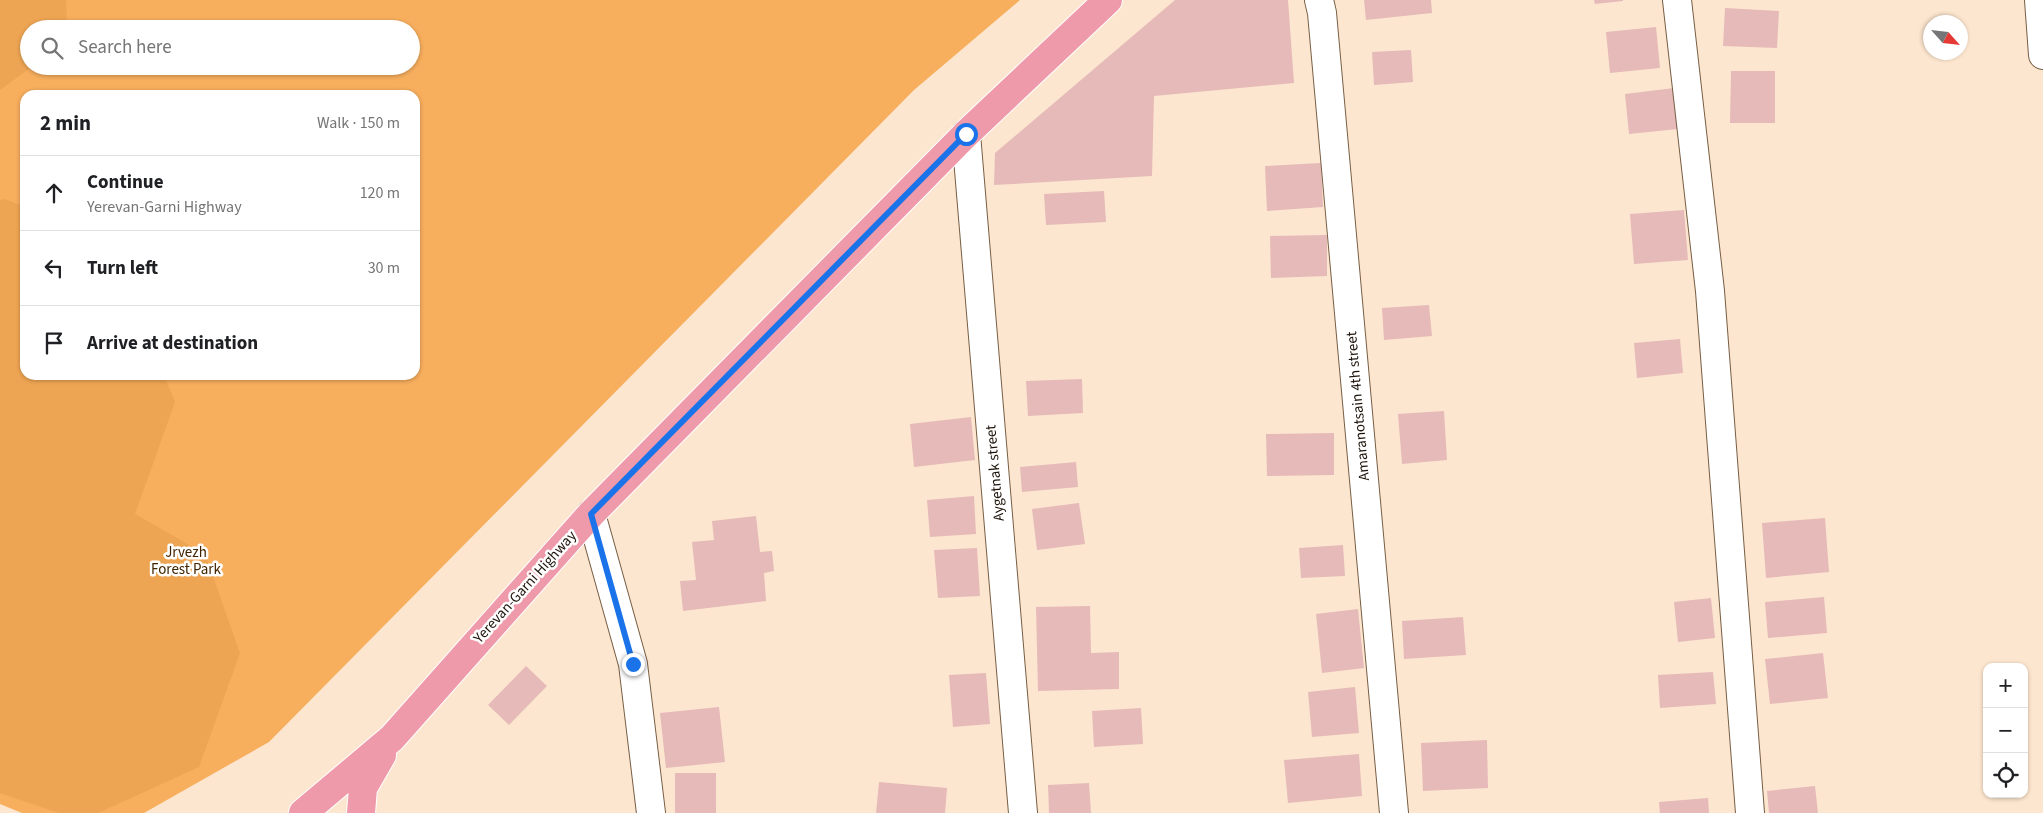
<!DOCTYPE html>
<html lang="en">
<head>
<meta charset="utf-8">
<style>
	:root { --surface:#fff; --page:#f6f6f6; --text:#202124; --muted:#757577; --line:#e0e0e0 }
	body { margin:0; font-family:"Source Sans 3",sans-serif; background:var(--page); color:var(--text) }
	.controls { position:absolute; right:15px; bottom:15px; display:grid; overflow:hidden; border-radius:10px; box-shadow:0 1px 4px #0004 }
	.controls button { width:45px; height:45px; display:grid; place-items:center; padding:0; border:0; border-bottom:1px solid var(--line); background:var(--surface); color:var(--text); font:25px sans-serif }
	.compass { position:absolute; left:1923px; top:15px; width:45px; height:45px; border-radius:50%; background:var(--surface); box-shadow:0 1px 4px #0004; rotate:117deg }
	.stop { position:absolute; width:15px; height:15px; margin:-11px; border:4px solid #1a73e8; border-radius:50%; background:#fff }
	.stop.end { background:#1a73e8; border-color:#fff; box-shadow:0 1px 5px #0008 }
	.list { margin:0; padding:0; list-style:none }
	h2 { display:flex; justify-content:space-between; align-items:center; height:65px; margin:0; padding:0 20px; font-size:21px }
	h2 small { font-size:16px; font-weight:400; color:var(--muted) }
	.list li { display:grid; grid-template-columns:32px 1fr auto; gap:15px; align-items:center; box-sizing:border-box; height:75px; padding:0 20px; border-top:1px solid var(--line) }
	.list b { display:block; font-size:19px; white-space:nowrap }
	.list p { margin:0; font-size:16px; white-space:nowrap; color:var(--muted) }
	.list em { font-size:16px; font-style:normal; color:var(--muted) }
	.icon { flex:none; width:28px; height:28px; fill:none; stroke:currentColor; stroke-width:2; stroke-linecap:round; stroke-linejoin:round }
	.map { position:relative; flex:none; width:2043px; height:813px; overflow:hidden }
	.search { position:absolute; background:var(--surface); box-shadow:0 1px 4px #0004; left:20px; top:20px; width:400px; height:55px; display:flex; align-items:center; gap:12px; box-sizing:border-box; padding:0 18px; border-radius:28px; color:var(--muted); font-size:19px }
	.panel { position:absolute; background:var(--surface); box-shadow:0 1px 4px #0004; left:20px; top:90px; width:400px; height:290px; border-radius:15px }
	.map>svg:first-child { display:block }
</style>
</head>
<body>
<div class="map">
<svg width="2043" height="813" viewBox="0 0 2043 813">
	<rect width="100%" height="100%" fill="#fde6cf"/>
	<path fill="#f7ae5d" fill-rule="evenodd" d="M0 0H1020L914 90 269 742 144 813H22L0 804ZM29 29H411V66H29ZM25 95H415V375H25Z"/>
	<path fill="#eea553" d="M0 0H66L67 29H29V66H33L0 90Z
		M5 199 25 207V375H164L175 402 135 514 205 554 240 653 199 767 98 813H59L0 793V200Z"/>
	<path fill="#e5bab9" d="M1175 0H1288L1294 83 1154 96 1152 176 994 185 995 153Z
		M1364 0H1431L1432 13 1366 20Z
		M1594 0H1623V1L1595 4Z
		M1725 8 1779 11 1777 48 1723 46Z
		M1656 27 1660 68 1610 73 1606 32Z
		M1411 50 1413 82 1374 85 1372 52Z
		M1731 71H1775V123H1730Z
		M1674 88 1678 129 1629 134 1625 94Z
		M1321 163 1323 207 1267 211 1265 166Z
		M1104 191 1106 222 1046 225 1044 194Z
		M1684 210 1688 260 1634 264 1630 214Z
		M1327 235V276L1271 278 1270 236Z
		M1429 305 1432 336 1384 340 1382 308Z
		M1680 339 1683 373 1637 378 1634 343Z
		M1082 379 1083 413 1028 416 1026 381Z
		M1444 411 1447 460 1402 464 1398 414Z
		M971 417 975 460 914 467 910 424Z
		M1334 433V475L1267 476 1266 434Z
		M1076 462 1078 487 1022 492 1020 467Z
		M974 496 976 534 930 537 927 500Z
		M1079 503 1085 544 1037 550 1032 509Z
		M756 516 760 552 772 551 774 571 764 573 766 601 683 611 680 581 696 580 692 542 714 540 712 521Z
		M1825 518 1829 572 1766 578 1762 523Z
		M1343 545 1345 576 1301 578 1299 548Z
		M977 548 980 596 938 598 934 550Z
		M1824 597 1827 633 1768 638 1765 602Z
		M1711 598 1715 638 1678 642 1674 602Z
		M1090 606 1091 653 1119 652V689L1038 691 1036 607Z
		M1358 609 1364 668 1322 673 1316 614Z
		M1463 617 1466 655 1404 659 1402 621Z
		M1823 653 1828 698 1770 704 1765 659Z
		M526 666 547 686 509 725 488 705Z
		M1713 672 1716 704 1660 708 1658 675Z
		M986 673 990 724 953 727 949 675Z
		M1355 687 1359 733 1312 737 1308 692Z
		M719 707 725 762 666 768 660 713Z
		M1141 708 1143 744 1094 747 1092 711Z
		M1487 740 1488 788 1423 791 1421 743Z
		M1359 754 1362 796 1288 803 1284 760Z
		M675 773H716V813H675Z
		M879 782 947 788 945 813H876Z
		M1089 783 1091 813H1049L1048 785Z
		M1815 786 1818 813H1769L1767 791Z
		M1708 798 1709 813H1660L1659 802Z"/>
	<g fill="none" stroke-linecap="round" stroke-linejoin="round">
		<g stroke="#765e44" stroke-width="30">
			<path id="minor" d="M1319 0 1322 13 1394 813
				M1677 0 1710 291 1750 813
				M2039 0 2043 55
				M966 134 1023 813
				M591 514 633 664 651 813"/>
		</g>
		<g stroke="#fff" stroke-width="30">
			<path id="major" d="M303 813 392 738 591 514 966 134 1108 0
				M361 813 363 788 382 755"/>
		</g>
		<use href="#minor" stroke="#fff" stroke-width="28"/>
		<use href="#major" stroke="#ee9aaa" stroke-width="28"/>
	</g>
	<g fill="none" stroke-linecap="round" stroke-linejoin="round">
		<path stroke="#1a73e8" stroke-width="6" d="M633 664 591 514 966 134"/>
	</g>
	<g text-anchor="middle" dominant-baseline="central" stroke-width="5" stroke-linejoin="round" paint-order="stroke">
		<g font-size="15" fill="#1e140a" stroke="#fff">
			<text transform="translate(1358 406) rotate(-95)">Amaranotsain 4th street</text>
			<text transform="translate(995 473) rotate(-95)">Aygetnak street</text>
			<text transform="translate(525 587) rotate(-48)">Yerevan-Garni Highway</text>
		</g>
		<g font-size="15" fill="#402400" stroke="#fff">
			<text x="186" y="552">Jrvezh<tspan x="186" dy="17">Forest Park</tspan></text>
		</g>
	</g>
</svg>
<div class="controls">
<button>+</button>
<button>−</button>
<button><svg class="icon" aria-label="locate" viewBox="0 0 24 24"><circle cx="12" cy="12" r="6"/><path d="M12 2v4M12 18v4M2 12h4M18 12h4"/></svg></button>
</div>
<svg class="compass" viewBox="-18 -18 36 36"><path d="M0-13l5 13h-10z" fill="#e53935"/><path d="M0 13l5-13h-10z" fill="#757577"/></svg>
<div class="stop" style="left:966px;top:134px"></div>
<div class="stop end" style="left:633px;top:664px"></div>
<div class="search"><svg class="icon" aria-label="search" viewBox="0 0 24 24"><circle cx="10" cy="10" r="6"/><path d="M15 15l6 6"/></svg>Search here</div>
<section class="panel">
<h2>2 min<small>Walk · 150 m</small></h2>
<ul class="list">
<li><svg class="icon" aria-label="ahead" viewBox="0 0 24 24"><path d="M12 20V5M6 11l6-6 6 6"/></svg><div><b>Continue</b><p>Yerevan-Garni Highway</p></div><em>120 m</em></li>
<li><svg class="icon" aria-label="left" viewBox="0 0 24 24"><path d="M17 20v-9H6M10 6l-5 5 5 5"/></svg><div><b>Turn left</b></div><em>30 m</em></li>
<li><svg class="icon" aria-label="arrive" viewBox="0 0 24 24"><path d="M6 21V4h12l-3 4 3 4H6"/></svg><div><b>Arrive at destination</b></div></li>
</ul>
</section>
</div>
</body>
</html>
